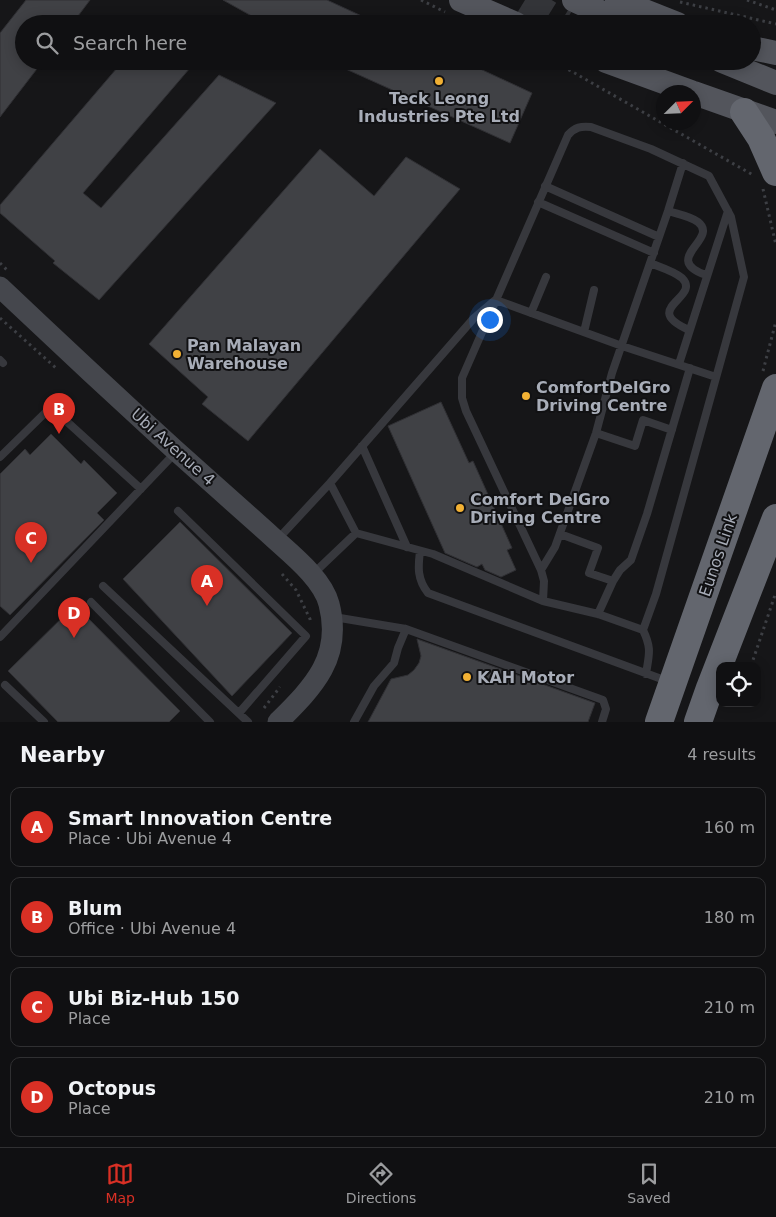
<!DOCTYPE html>
<html lang="en">
<head>
<meta charset="utf-8">
<style>
	:root { --surface:#101012; --page:#1e1e20; --text:#f1f3f6; --muted:#9c9d9f; --line:#303032; --accent:#d93025 }
	body { margin:0; font-family:"DejaVu Sans",sans-serif; background:var(--page); color:var(--text) }
	.controls { position:absolute; right:15px; bottom:15px; display:grid; overflow:hidden; border-radius:10px; box-shadow:0 2px 12px #0003 }
	.controls button { width:45px; height:45px; display:grid; place-items:center; padding:0; border:0; border-bottom:1px solid var(--line); background:var(--surface); color:var(--text); font:25px sans-serif }
	.compass { position:absolute; left:656px; top:85px; width:45px; height:45px; border-radius:50%; background:var(--surface); box-shadow:0 2px 12px #0003; rotate:66deg }
	.you { position:absolute; left:489px; top:319px; width:18px; height:18px; margin:-12px; border:4px solid #fff; border-radius:50%; background:#1a73e8; box-shadow:0 0 0 8px #1a73e833 }
	.badge { display:grid; place-items:center; width:32px; height:32px; border-radius:50%; background:var(--accent); color:#fff; font-size:16px; font-weight:700 }
	.pin { position:absolute; translate:-50% -41px; filter:drop-shadow(0 1px 2px #0008) }
	.pin::after { content:''; position:absolute; top:26px; width:18px; height:15px; background:inherit; clip-path:polygon(0 0,100% 0,50% 100%) }
	.list { margin:0; padding:0; list-style:none }
	h2 { display:flex; justify-content:space-between; align-items:center; height:65px; margin:0; padding:0 20px; font-size:21px }
	h2 small { font-size:16px; font-weight:400; color:var(--muted) }
	.list li { display:grid; grid-template-columns:32px 1fr auto; gap:15px; align-items:center; box-sizing:border-box; height:80px; margin:0 10px 10px; padding:0 10px; border:1px solid var(--line); border-radius:10px }
	.list b { display:block; font-size:19px; white-space:nowrap }
	.list p { margin:0; font-size:16px; white-space:nowrap; color:var(--muted) }
	.list em { font-size:16px; font-style:normal; color:var(--muted) }
	.icon { flex:none; width:28px; height:28px; fill:none; stroke:currentColor; stroke-width:2; stroke-linecap:round; stroke-linejoin:round }
	.map { position:relative; flex:none; width:776px; height:722px; overflow:hidden }
	.search { position:absolute; background:var(--surface); box-shadow:0 2px 12px #0003; left:15px; right:15px; top:15px; height:55px; display:flex; align-items:center; gap:12px; box-sizing:border-box; padding:0 18px; border-radius:28px; color:var(--muted); font-size:19px }
	.sheet { height:425px; background:var(--surface) }
	nav { display:flex; justify-content:space-around; align-items:center; box-sizing:border-box; height:70px; border-top:1px solid var(--line); background:var(--surface); font-size:14px; color:var(--muted) }
	nav a { display:grid; justify-items:center; gap:2px }
	nav .on { color:var(--accent) }
	.map>svg:first-child { display:block }
</style>
</head>
<body>
<div class="map">
<svg width="776" height="722" viewBox="0 0 776 722">
	<rect width="100%" height="100%" fill="#161618"/>
	<path fill="#404145" stroke="#303034" d="M26 0H90L72 24H24V61H43L0 117V33Z
		M223 0H327L379 24H266Z
		M123 61H196L83 193 101 208 219 75 276 103 99 300 53 263 55 261 0 213V205Z
		M328 61H463L532 93 510 143Z
		M320 149 374 196 406 157 460 189 248 441 202 404 208 397 149 344Z
		M441 402 469 463 473 461 512 548 507 550 516 570 501 577 485 570 482 564 477 567 445 553 388 426Z
		M51 434 81 464 84 460 117 493 97 513 104 520 10 615 0 606V474L25 449 30 455Z
		M180 522 292 633 232 696 123 579Z
		M75 605 180 711 169 722H58L8 671Z
		M417 639 595 703 588 722H368L391 679 408 675 414 670 419 663 421 656Z"/>
	<g fill="none" stroke-linecap="round" stroke-linejoin="round">
		<path stroke="#333438" stroke-width="28" stroke-dasharray="28 14" stroke-linecap="butt" d="M525 0 564 24"/>
		<path stroke="#3d3f44" stroke-width="3" stroke-dasharray="2.5 4" stroke-linecap="butt" d="M421 0 445 12
			M747 0 776 10
			M680 2 776 24
			M551 61 571 71 753 175
			M763 189 776 245
			M0 263 7 270
			M0 318 56 368
			M763 371 776 321
			M282 574 296 590 310 619 311 624
			M751 666 776 592
			M264 708 280 687"/>
		<path stroke="#37383d" stroke-width="8" d="M545 186 659 237
			M538 202 654 253
			M668 211C677 214 690 216 698 222 720 239 660 259 706 275
			M650 263C660 267 674 271 682 278 702 298 639 308 689 330
			M496 300 622 346 716 377
			M531 313 546 277
			M584 332 594 290
			M0 360 3 363
			M679 364 728 211
			M596 433 635 446 643 420 672 430
			M362 446 407 547
			M0 457 48 410 53 409 141 489
			M330 483 356 533 433 554 543 601 598 614 643 630
			M178 511 306 636 239 713
			M560 534 598 548 589 573 613 581
			M277 540 330 483 474 318 494 301
			M420 551C418 567 417 579 428 593L667 681
			M541 570 555 547 596 433 612 373 668 211 683 163
			M314 573 356 533
			M103 586 248 722
			M543 601 544 581 541 570 466 411 462 398V378L568 135C575 127 581 126 591 127L651 149 709 176 731 217 744 277 656 594 643 630C652 649 649 654 646 674
			M91 602 210 722
			M598 614 613 581 620 570 631 560 647 514 690 368
			M334 617 406 629 603 700 606 709 602 722
			M0 637 176 452
			M5 685 44 722
			M354 722 374 686 394 663 398 648 406 629"/>
		<path stroke="#45474d" stroke-width="21" d="M0 287C58 342 116 396 175 450 206 478 237 505 268 533 288 552 322 577 329 604 343 658 313 687 278 722"/>
		<path stroke="#53555c" stroke-width="24" d="M461 0 516 24
			M574 0 627 24
			M617 0 677 24
			M752 48 776 53
			M606 61 691 92
			M722 61 776 83
			M694 93 776 122"/>
		<path stroke="#63666e" stroke-width="28" d="M744 112 761 138 776 172
			M659 722 776 388
			M698 722 710 688 776 518"/>
	</g>
	<g fill="#f2b134" stroke="#111113" stroke-width="2">
		<circle cx="439" cy="81" r="5"/>
		<circle cx="177" cy="354" r="5"/>
		<circle cx="526" cy="396" r="5"/>
		<circle cx="460" cy="508" r="5"/>
		<circle cx="467" cy="677" r="5"/>
	</g>
	<g text-anchor="middle" dominant-baseline="central" stroke-width="4" stroke-linejoin="round" paint-order="stroke">
		<g font-size="16" font-weight="bold" fill="#a8adb8" stroke="#111113" text-anchor="start">
			<text x="439" y="98" text-anchor="middle">Teck Leong<tspan x="439" dy="18">Industries Pte Ltd</tspan></text>
			<text x="187" y="345">Pan Malayan<tspan x="187" dy="18">Warehouse</tspan></text>
			<text x="536" y="387">ComfortDelGro<tspan x="536" dy="18">Driving Centre</tspan></text>
			<text x="470" y="499">Comfort DelGro<tspan x="470" dy="18">Driving Centre</tspan></text>
			<text x="477" y="677">KAH Motor</text>
		</g>
		<g font-size="16" fill="#a8adb8" stroke="#111113">
			<text transform="translate(173 447) rotate(42)">Ubi Avenue 4</text>
			<text transform="translate(718 555) rotate(-71)">Eunos Link</text>
		</g>
	</g>
</svg>
<div class="controls">
<button><svg class="icon" aria-label="locate" viewBox="0 0 24 24"><circle cx="12" cy="12" r="6"/><path d="M12 2v4M12 18v4M2 12h4M18 12h4"/></svg></button>
</div>
<svg class="compass" viewBox="-18 -18 36 36"><path d="M0-13l5 13h-10z" fill="#e53935"/><path d="M0 13l5-13h-10z" fill="#9c9d9f"/></svg>
<div class="you"></div>
<div class="pin badge" style="left:207px;top:606px">A</div>
<div class="pin badge" style="left:59px;top:434px">B</div>
<div class="pin badge" style="left:31px;top:563px">C</div>
<div class="pin badge" style="left:74px;top:638px">D</div>
<div class="search"><svg class="icon" aria-label="search" viewBox="0 0 24 24"><circle cx="10" cy="10" r="6"/><path d="M15 15l6 6"/></svg>Search here</div>
</div>
<section class="sheet">
<h2>Nearby<small>4 results</small></h2>
<ul class="list">
<li><span class="badge">A</span><div><b>Smart Innovation Centre</b><p>Place · Ubi Avenue 4</p></div><em>160 m</em></li>
<li><span class="badge">B</span><div><b>Blum</b><p>Office · Ubi Avenue 4</p></div><em>180 m</em></li>
<li><span class="badge">C</span><div><b>Ubi Biz-Hub 150</b><p>Place</p></div><em>210 m</em></li>
<li><span class="badge">D</span><div><b>Octopus</b><p>Place</p></div><em>210 m</em></li>
</ul>
</section>
<nav>
<a class="on"><svg class="icon" aria-label="map" viewBox="0 0 24 24"><path d="M3 6l6-2 6 2 6-2v14l-6 2-6-2-6 2zM9 4v14M15 6v14"/></svg>Map</a>
<a><svg class="icon" aria-label="directions" viewBox="0 0 24 24"><path d="M12 3l9 9-9 9-9-9zM9 14v-3h6M13 9l2 2-2 2"/></svg>Directions</a>
<a><svg class="icon" aria-label="saved" viewBox="0 0 24 24"><path d="M7 4h10v16l-5-4-5 4z"/></svg>Saved</a>
</nav>
</body>
</html>
